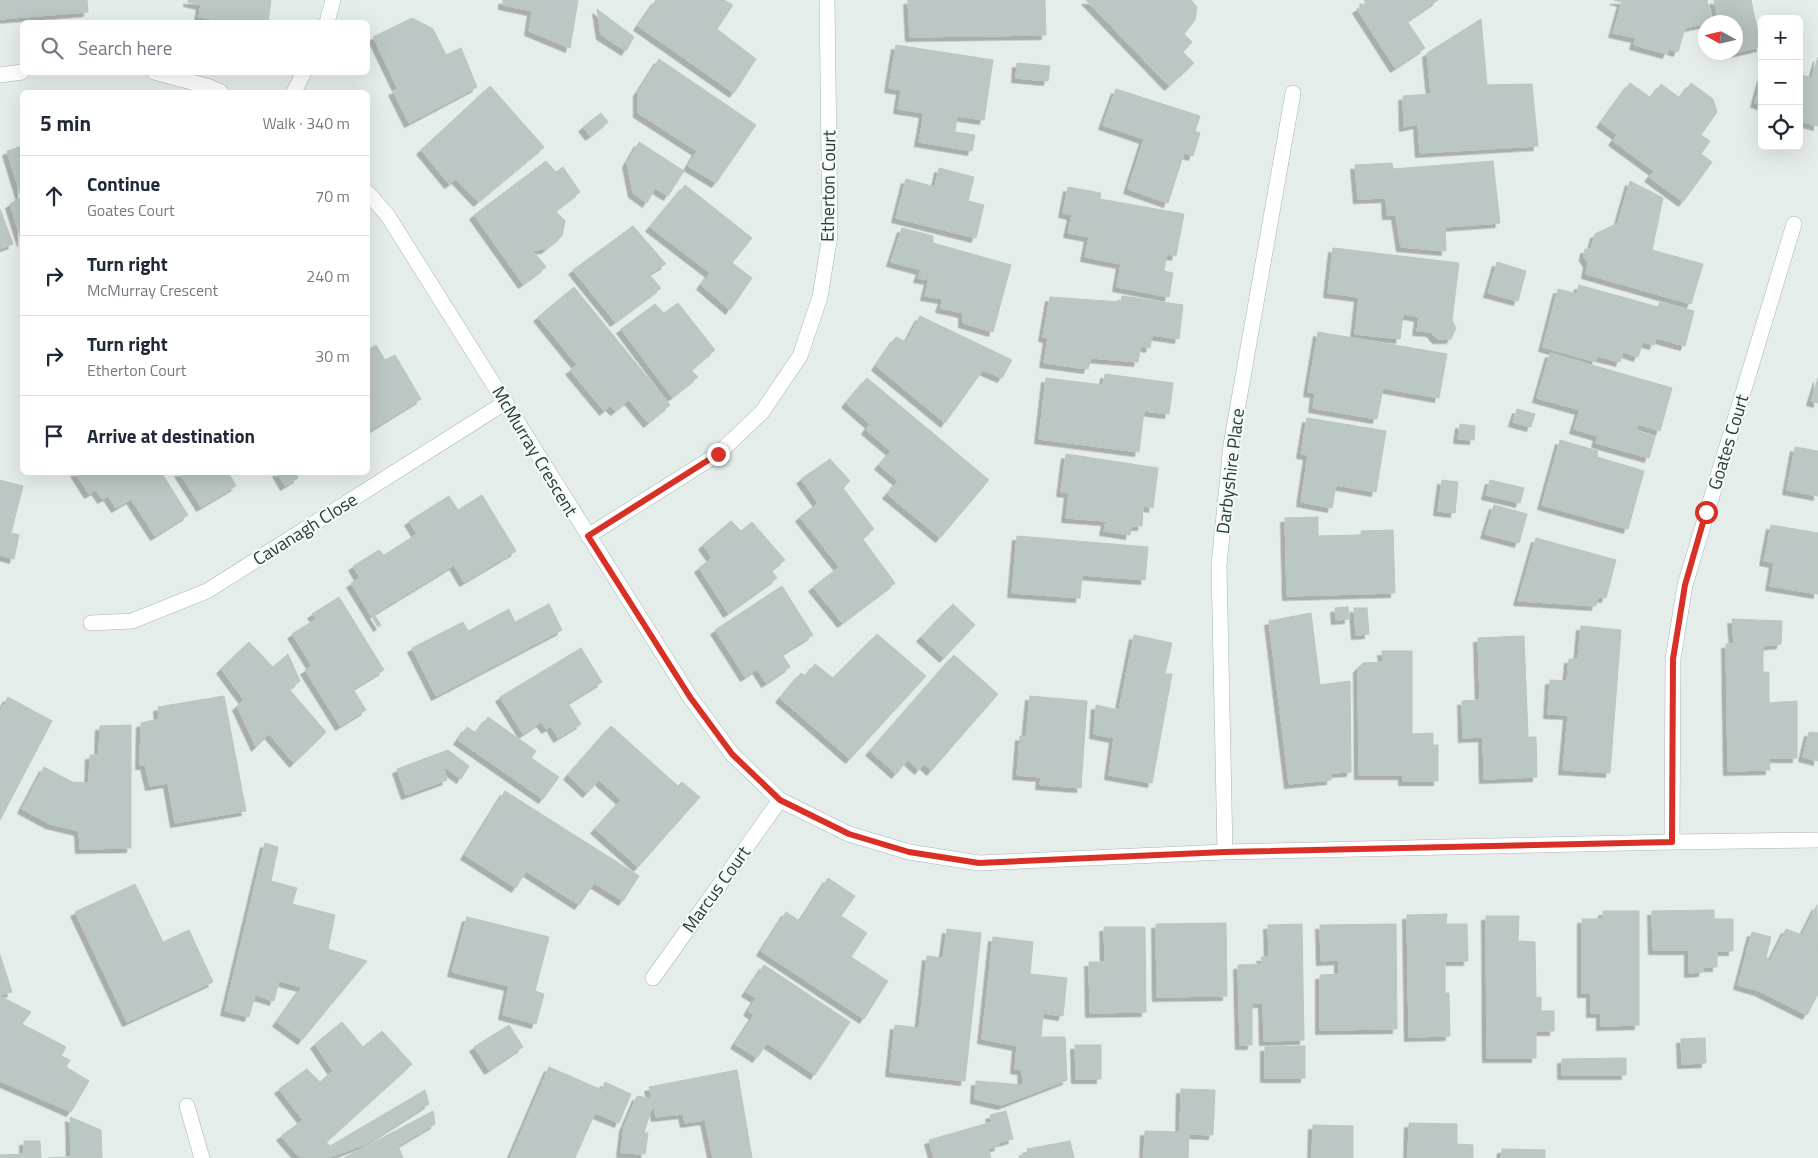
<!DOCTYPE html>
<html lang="en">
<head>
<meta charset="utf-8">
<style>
	:root { --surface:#fff; --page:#f2f2f3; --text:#1f2937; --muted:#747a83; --line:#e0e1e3 }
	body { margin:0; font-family:"Titillium Web",sans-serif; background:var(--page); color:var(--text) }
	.controls { position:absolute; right:15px; top:15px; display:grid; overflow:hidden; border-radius:8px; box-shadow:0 5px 20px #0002 }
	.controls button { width:45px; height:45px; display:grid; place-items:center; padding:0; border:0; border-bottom:1px solid var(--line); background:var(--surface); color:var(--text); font:25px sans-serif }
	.compass { position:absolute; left:1698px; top:15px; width:45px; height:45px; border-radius:50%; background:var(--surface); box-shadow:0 5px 20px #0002; rotate:278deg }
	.stop { position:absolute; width:15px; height:15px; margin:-11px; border:4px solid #d93025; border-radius:50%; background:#fff }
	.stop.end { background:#d93025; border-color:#fff; box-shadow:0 1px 5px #0008 }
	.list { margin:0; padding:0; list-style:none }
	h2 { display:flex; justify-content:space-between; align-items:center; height:65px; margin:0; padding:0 20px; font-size:21px }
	h2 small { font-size:16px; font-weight:400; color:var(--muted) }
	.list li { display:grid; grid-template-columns:32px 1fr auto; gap:15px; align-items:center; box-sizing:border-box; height:80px; padding:0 20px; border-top:1px solid var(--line) }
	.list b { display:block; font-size:19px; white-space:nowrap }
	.list p { margin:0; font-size:16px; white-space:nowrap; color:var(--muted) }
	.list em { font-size:16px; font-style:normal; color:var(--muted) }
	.icon { flex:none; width:28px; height:28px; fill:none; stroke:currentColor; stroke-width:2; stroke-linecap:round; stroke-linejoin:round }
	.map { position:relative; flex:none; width:1818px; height:1158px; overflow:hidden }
	.search { position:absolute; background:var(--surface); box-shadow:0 5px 20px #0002; left:20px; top:20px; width:350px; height:55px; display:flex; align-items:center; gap:12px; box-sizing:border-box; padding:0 18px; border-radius:8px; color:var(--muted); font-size:19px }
	.panel { position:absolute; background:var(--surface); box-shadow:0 5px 20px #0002; left:20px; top:90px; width:350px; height:385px; border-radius:8px }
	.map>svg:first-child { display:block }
</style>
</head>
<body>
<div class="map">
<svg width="1818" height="1158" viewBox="0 0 1818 1158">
	<defs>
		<filter id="shadow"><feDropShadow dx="-4.5" dy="4.5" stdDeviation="0" flood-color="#0004"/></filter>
	</defs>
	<rect width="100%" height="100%" fill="#e5edea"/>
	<path fill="#bbc7c4" stroke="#b8c6c2" filter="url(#shadow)" d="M0 0H87L88 12 0 19Z
		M188 0H271L268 22H232L199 17 201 5 188 2Z
		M503 0H578L570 48 529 31 532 11 503 5Z
		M656 0H724L733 5 717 29 756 59 734 93 638 26Z
		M908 0H1045L1046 35 910 37Z
		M1086 0H1191L1197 7 1195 20 1184 34 1192 42 1183 52 1194 63 1169 86Z
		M1364 0H1438L1407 21 1425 48 1395 68 1357 9 1366 3Z
		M1614 0H1707L1712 22 1685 28 1678 52 1669 49 1667 54 1634 45 1636 38 1613 33 1622 2Z
		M1714 0H1751L1761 47 1726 55 1725 52H1736V22H1719Z
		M597 9 634 37 626 51 601 35Z
		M412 18 433 29 446 55 461 48 477 87 409 123 393 91 398 89 373 37Z
		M1481 19 1487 85 1532 84 1538 146 1420 153 1418 124 1404 127 1403 96 1431 94 1427 53Z
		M896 45 993 60 984 120 957 116 955 132 975 135 972 151 919 142 924 113 898 109 901 90 889 88Z
		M1818 57V126L1799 121V74L1812 78Z
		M659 59 756 125 716 183 688 166 697 151 638 113V92Z
		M1017 63 1050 66 1048 81 1016 78Z
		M1762 77V105L1755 103Z
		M1630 83 1651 98 1661 84 1680 98 1691 83 1713 99 1717 112 1701 135 1710 141 1701 154 1712 162 1683 202 1649 177 1654 171 1613 141 1617 135 1601 123Z
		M490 86 544 147 478 202 456 179 449 184 421 150Z
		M1116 89 1200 116 1195 131 1200 133 1193 156 1184 153 1168 203 1128 189 1144 139 1103 125Z
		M601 113 608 122 590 136 583 127Z
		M639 142 684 171 668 196 655 188 647 203 633 193 627 163Z
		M22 146V242L10 204 21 197 7 151Z
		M546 161 556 172 563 167 580 192 555 211 565 221 562 236 546 249 532 250 546 267 523 284 474 215Z
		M1493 161 1500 223 1445 227 1446 251 1401 247 1396 215H1387L1386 198 1358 199 1355 165 1392 163 1393 169Z
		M939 168 974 177 968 201 984 205 976 238 896 218 906 179 935 187Z
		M1630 181 1663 198 1652 250 1703 264 1691 304 1586 274 1588 263 1584 257 1585 249H1591L1595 234 1618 223Z
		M685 185 752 238 732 263 752 278 730 310 701 285 710 273 650 227Z
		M1068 187 1101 193 1100 199 1184 214 1176 256 1167 254 1164 271 1173 273 1169 297 1117 287 1121 264 1085 257 1089 237 1068 233 1072 215 1063 213Z
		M0 209 13 244 0 249Z
		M633 226 666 264 649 274 661 288 615 322 573 270Z
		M902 228 933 236V243L1011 265 993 332 963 323V313L940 308 943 299 925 296 929 280 918 278 921 270 891 262Z
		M1333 248 1459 263 1452 320 1456 328 1451 339H1437L1431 332 1417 331 1419 317 1403 314 1400 339 1355 334 1359 297 1328 293Z
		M1497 262 1526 271 1518 301 1488 293Z
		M1579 285 1658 307 1660 302 1694 311 1685 346 1656 338 1654 345 1643 342 1638 357 1623 352 1620 362 1597 356 1596 362 1543 347 1558 289 1577 294Z
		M574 287 670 405 648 423 629 400 615 411 610 406 604 411 570 370 577 365 538 317Z
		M1122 296 1183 305 1179 339 1152 335 1150 348 1141 346 1138 362 1091 358 1088 369 1044 363 1048 338 1043 337 1050 297 1121 302Z
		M678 303 715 350 691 370 698 377 672 397 621 329 655 304 664 313Z
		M920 316 1012 360 1002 378 983 370 945 423 876 366 896 337 906 342Z
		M1318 332 1447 354 1439 398 1383 388 1377 419 1313 408 1315 393 1308 392Z
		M376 345 385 360 395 355 421 399 368 432V350Z
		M1550 353 1672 388 1660 431 1638 424 1637 431 1655 437 1649 458 1596 443 1598 436 1574 429 1580 410 1537 398Z
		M1105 374 1173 383 1169 414 1144 411 1139 452 1039 439 1046 378 1103 385Z
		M867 378 989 480 940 538 887 494 898 481 879 465 891 451 866 430 870 424 846 403Z
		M1818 378V403L1811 401Z
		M1517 409 1535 414 1531 427 1513 422Z
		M1307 418 1386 431 1376 492 1336 485 1332 508 1301 502 1308 455 1301 454Z
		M1460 424 1475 426 1474 440 1458 439Z
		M1560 440 1598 451 1597 457 1644 471 1628 529 1542 505Z
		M1795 447 1818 451V496L1787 490Z
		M1066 454 1158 468 1153 508 1143 506 1142 526H1131L1130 535 1104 531 1106 521 1066 518 1069 493 1061 492Z
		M830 459 850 481 843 488 874 529 862 538 895 583 842 623 813 587 839 567 800 517 818 503 801 479Z
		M75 472H161L188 515 155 536 131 499 116 508 108 496 102 499 96 490 89 494Z
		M179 472H228L236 486 201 507Z
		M277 472H295L298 478 285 486Z
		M0 480 23 486 11 533 19 535 14 559 0 555Z
		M1442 480 1458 482 1455 513 1438 511Z
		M1490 480 1524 488 1520 503 1486 495Z
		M482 495 516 551 464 582 454 565 374 614 381 625 378 627 351 583 360 578 353 566 379 550 384 555 417 534 409 521 449 496 458 510Z
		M1494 505 1527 514 1519 543 1485 534Z
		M1318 517V536L1361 535V531L1393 530 1395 593 1287 596 1285 518Z
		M731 521 741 531 752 522 785 560 771 570 777 578 728 613 699 568 712 558 703 545Z
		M1771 525 1818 533V594L1770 586 1774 563 1764 561Z
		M1017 536 1148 547 1145 580 1082 575 1080 598 1012 593Z
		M1536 538 1616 560 1606 598 1598 597 1596 606 1518 601Z
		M782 586 813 635 782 654 790 667 766 683 757 669 745 677 715 630Z
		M339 597 384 670 353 689 366 710 340 726 305 670 312 666 292 634 316 619 312 614Z
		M549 604 562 630 436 696 412 648 463 622 468 631 509 609 515 622Z
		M953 604 975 625 944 658 921 637Z
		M1348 607 1349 619 1336 620 1335 608Z
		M1354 608H1367L1369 634 1356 635Z
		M1311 613 1320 685 1350 681 1351 772 1331 773V780L1289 784 1269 621Z
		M1732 619 1782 621 1781 644 1763 646V672H1769V703L1797 701V758H1769L1770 770 1728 771 1726 644H1734Z
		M1581 626 1621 630 1610 773 1563 770 1568 715 1548 714 1550 680 1567 681 1569 659H1578Z
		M877 634 926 676 850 759 780 698 801 673 806 676 815 664 833 678Z
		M1134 635 1172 643 1165 674H1172L1152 783 1109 775 1114 738 1094 734 1096 705 1119 710Z
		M1524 636 1528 737H1536L1537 777 1484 779 1483 737 1463 738 1462 701 1480 700 1478 638Z
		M249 642 273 667 288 654 300 681 289 689 326 732 294 763 269 734 256 747 237 706 244 700 221 669Z
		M581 648 602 682 568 703 581 724 558 738 551 726 546 729 541 722 523 734 500 697Z
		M1382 651H1412V734L1433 733V745H1438V781H1403V775H1359L1358 668 1363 663 1383 662Z
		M954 655 998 694 931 771 924 764 919 770 908 760 896 774 870 751Z
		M224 696 246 811 175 823 168 783 150 786 145 765H140L141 723 159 719 158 707Z
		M1030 696 1087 701 1081 788 1040 785 1041 777 1017 775 1020 736 1026 737Z
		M8 697 52 721 0 820V712Z
		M488 717 536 751 531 758 559 777 543 799 458 740 467 727 476 733Z
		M131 725V848L80 849 79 831 50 824 22 809 44 767 72 782 89 783 90 755H99L100 726Z
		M611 726 678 786 682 782 700 797 638 867 595 829 621 800 599 780 587 793 568 775Z
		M1809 732 1818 733V761L1803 757Z
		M448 750 469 766 461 779 443 766 447 780 406 795 397 769Z
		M505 791 639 876 623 901 594 883 579 905 526 871 516 888 465 855Z
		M265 843 278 847 271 881 297 888 292 904 335 915 328 949 367 961 302 1040 277 1022 302 987 279 981 274 1001 255 995 249 1017 225 1011Z
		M828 878 855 896 841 916 867 933 851 957 888 981 864 1019 761 951 786 912 800 921Z
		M135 884 163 942 189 930 213 982 127 1022 75 912Z
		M1817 905 1818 994 1807 1015 1759 991 1738 985 1752 932 1771 937 1766 957 1770 961 1786 929 1802 935Z
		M1714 910V919H1733V951H1717V967H1704L1703 972 1689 973V950H1653L1652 911Z
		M1603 911H1639V1025L1601 1026V1013H1591V993H1582V919H1603Z
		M1447 914 1446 924H1467L1468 961H1445V993H1449L1450 1036 1409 1037 1407 915Z
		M1486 916H1519L1518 941 1535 942 1536 998 1541 997V1011H1554V1031H1536V1058H1487Z
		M467 917 549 937 535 991 544 994 536 1024 503 1015 509 986 452 972Z
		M1226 923 1227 996 1157 997 1156 924Z
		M1302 924 1304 1040 1264 1041 1263 1003H1252V1045H1240L1238 965 1262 964 1261 957H1269L1268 925Z
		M1396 924 1397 1029 1320 1030V975L1339 974V960L1321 961 1320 925Z
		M1104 927H1145L1146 1012 1090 1013 1089 962H1105Z
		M947 929 981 933 965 1081 890 1072 895 1025 919 1028 927 956 943 958Z
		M993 937 1033 942 1030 974 1067 978 1063 1016 1043 1013 1041 1037H1065L1067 1080 1002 1105 975 1099 976 1081 1023 1085 1022 1070 1015 1069 1017 1046 982 1039Z
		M0 955 12 992 0 995Z
		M764 965 850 1022 815 1075 767 1043 757 1058 735 1044 754 1015 748 1011 756 998 746 992Z
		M0 996 31 1012 22 1024 66 1047 61 1056 70 1060 66 1067 89 1081 71 1112 0 1081Z
		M342 1022 363 1047 382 1031 412 1064 326 1142 330 1146 425 1090 429 1104 366 1144 328 1158H300L281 1136 303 1120 279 1089 307 1069 320 1082 333 1071 315 1044Z
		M509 1025 523 1047 489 1070 474 1047Z
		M1705 1038 1706 1063 1682 1064 1681 1039Z
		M1075 1045H1101V1079H1076Z
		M1305 1046V1078H1265V1047Z
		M1626 1058V1075H1562V1059Z
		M549 1067 602 1090 605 1082 631 1094 619 1123 595 1113 575 1158H510Z
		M737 1070 752 1158H713L705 1120 685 1123 683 1114 656 1117 653 1104 644 1133H648L645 1154 621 1153 624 1127 637 1096 652 1099 649 1087Z
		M1181 1089 1215 1090 1213 1135 1189 1134 1188 1158H1144L1145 1131 1180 1132Z
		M433 1111 435 1124 398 1146 403 1158H344Z
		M1006 1111 1013 1139 998 1143 999 1146 988 1149 991 1158H934L929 1140 992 1122 990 1115Z
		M70 1117 101 1130 102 1158H48L71 1157Z
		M1409 1123 1457 1124V1144L1473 1145V1158H1408Z
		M1313 1125 1353 1126V1158H1312Z
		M24 1141H40L41 1158H0V1155L24 1154Z
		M1070 1141 1074 1158H1020L1019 1156 1028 1154 1027 1149Z
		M1502 1149 1545 1150V1158H1501Z"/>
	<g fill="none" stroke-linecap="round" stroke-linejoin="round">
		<g stroke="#a8b5b2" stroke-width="16">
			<path id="minor" d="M327 22 333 0
				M154 72 210 87 221 92
				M0 75 22 72
				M294 92 304 72
				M368 193 388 216 690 697 732 754 780 800 849 834 909 852 979 863 1225 852 1672 842 1818 840
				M588 536 718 454 762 412 800 356 820 297 830 235 827 0
				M91 623 132 621 207 591 506 402
				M1672 842 1673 659 1685 585 1794 224
				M1225 852 1219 565 1231 445 1293 93
				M653 978 780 800
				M187 1106 202 1158"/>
		</g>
		<use href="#minor" stroke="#fff" stroke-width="15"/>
	</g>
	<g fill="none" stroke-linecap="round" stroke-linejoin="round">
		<path stroke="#d93025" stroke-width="6" d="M718 454 588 536 690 697 732 754 780 800 849 834 909 852 979 863 1225 852 1672 842 1673 659 1685 585 1706 512"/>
	</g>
	<g text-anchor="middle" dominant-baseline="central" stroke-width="4.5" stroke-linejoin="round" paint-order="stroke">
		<g font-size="18" fill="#263d3a" stroke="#f5f9f8">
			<text transform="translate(828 186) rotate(-89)">Etherton Court</text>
			<text transform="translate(1728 442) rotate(-73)">Goates Court</text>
			<text transform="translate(535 451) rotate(59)">McMurray Crescent</text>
			<text transform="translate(1230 471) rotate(-83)">Darbyshire Place</text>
			<text transform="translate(305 529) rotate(-32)">Cavanagh Close</text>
			<text transform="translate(716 889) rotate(-54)">Marcus Court</text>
		</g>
	</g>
</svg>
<div class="controls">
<button>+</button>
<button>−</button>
<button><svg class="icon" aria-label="locate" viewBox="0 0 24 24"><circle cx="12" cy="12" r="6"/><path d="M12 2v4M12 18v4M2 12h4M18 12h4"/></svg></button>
</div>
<svg class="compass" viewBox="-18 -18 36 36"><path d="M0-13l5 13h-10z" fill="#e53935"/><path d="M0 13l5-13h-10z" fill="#747a83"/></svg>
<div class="stop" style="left:1706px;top:512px"></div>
<div class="stop end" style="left:718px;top:454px"></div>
<div class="search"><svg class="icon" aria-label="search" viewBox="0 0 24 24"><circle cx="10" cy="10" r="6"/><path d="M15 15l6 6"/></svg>Search here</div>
<section class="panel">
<h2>5 min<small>Walk · 340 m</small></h2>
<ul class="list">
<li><svg class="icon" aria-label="ahead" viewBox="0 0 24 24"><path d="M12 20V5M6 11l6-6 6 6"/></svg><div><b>Continue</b><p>Goates Court</p></div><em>70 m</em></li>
<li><svg class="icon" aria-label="right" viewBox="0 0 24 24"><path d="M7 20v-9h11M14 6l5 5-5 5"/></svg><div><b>Turn right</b><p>McMurray Crescent</p></div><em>240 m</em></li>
<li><svg class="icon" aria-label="right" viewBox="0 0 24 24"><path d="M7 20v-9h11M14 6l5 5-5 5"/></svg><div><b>Turn right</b><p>Etherton Court</p></div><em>30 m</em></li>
<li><svg class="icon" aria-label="arrive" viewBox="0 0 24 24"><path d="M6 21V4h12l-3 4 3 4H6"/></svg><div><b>Arrive at destination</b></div></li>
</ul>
</section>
</div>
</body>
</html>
